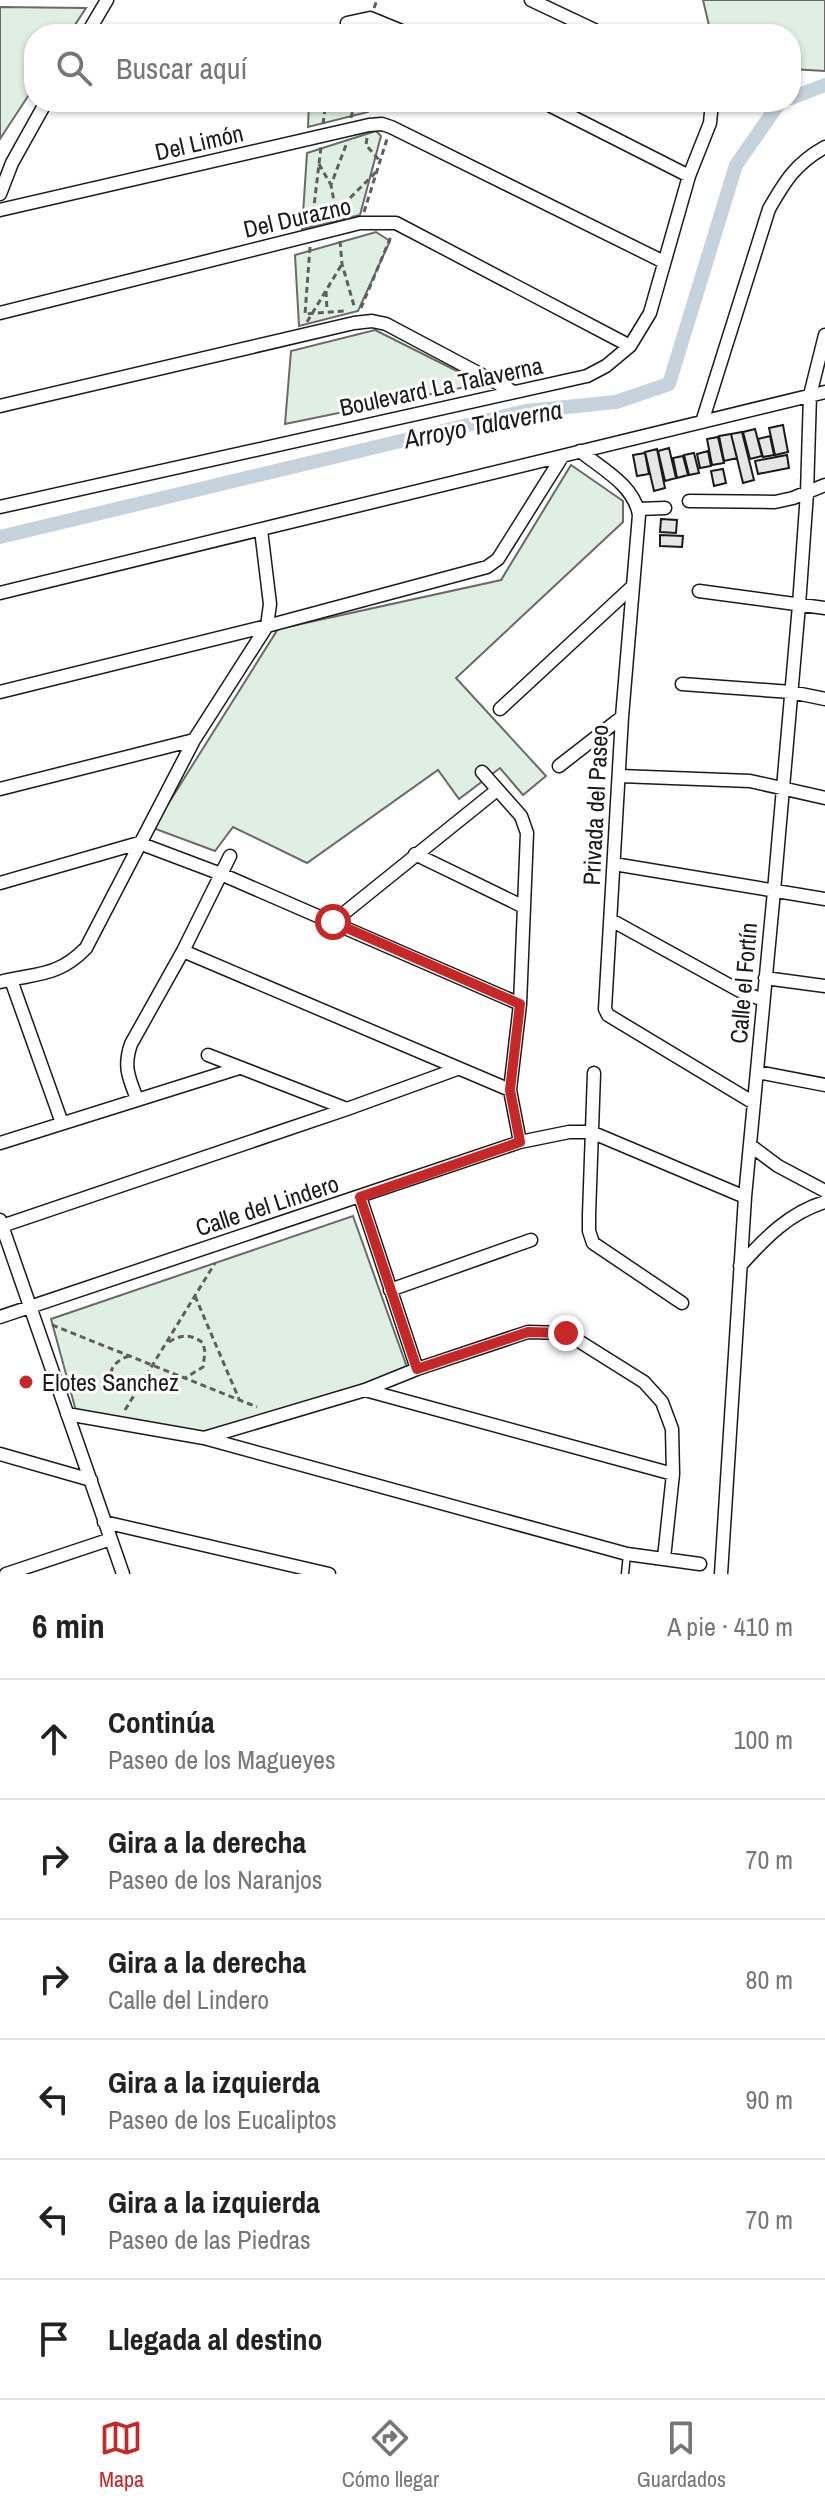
<!DOCTYPE html>
<html lang="es">
<head>
<meta charset="utf-8">
<style>
	:root { --surface:#fff; --page:#f2f2f2; --text:#222; --muted:#767676; --line:#e0e0e0; --accent:#c62828 }
	body { margin:0; font-family:"Archivo Narrow",sans-serif; background:var(--page); color:var(--text) }
	.stop { position:absolute; width:24px; height:24px; margin:-18px; border:6px solid #c62828; border-radius:50%; background:#fff }
	.stop.end { background:#c62828; border-color:#fff; box-shadow:0 2px 8px #0008 }
	.list { margin:0; padding:0; list-style:none }
	h2 { display:flex; justify-content:space-between; align-items:center; height:104px; margin:0; padding:0 32px; font-size:34px }
	h2 small { font-size:26px; font-weight:400; color:var(--muted) }
	.list li { display:grid; grid-template-columns:52px 1fr auto; gap:24px; align-items:center; box-sizing:border-box; height:120px; padding:0 32px; border-top:2px solid var(--line) }
	.list b { display:block; font-size:30px; white-space:nowrap }
	.list p { margin:0; font-size:26px; white-space:nowrap; color:var(--muted) }
	.list em { font-size:26px; font-style:normal; color:var(--muted) }
	.icon { flex:none; width:44px; height:44px; fill:none; stroke:currentColor; stroke-width:2; stroke-linecap:round; stroke-linejoin:round }
	.map { position:relative; flex:none; width:825px; height:1574px; overflow:hidden }
	.search { position:absolute; background:var(--surface); box-shadow:0 2px 6px #0004; left:24px; right:24px; top:24px; height:88px; display:flex; align-items:center; gap:20px; box-sizing:border-box; padding:0 28px; border-radius:32px; color:var(--muted); font-size:30px }
	.sheet { height:824px; background:var(--surface) }
	nav { display:flex; justify-content:space-around; align-items:center; box-sizing:border-box; height:112px; border-top:2px solid var(--line); background:var(--surface); font-size:22px; color:var(--muted) }
	nav a { display:grid; justify-items:center; gap:4px }
	nav .on { color:var(--accent) }
	.map>svg:first-child { display:block }
</style>
</head>
<body>
<div class="map">
<svg width="825" height="1574" viewBox="0 0 825 1574">
	<rect width="100%" height="100%" fill="#fff"/>
	<path fill="#e0efe3" stroke="#6a6a6a" stroke-width="2" d="M703 0H825V71L791 69V34H711Z
		M0 7 86 8 69 34H34V87L0 139Z
		M309 102H371L368 112 308 127Z
		M376 131 381 136 360 215 302 229 307 153Z
		M376 232 390 241 358 311 299 326 295 255Z
		M375 330 469 377 466 387 285 424 291 351Z
		M571 465 623 501V522L456 678 546 776 523 795 500 768 459 799 438 770 307 863 233 827 215 851 153 828 278 629 501 580Z
		M353 1216 408 1370 201 1436 76 1411 51 1319Z"/>
	<g fill="none" stroke-linecap="round" stroke-linejoin="round">
		<path stroke="#c6d2dc" stroke-width="14" d="M791 98 825 85
			M0 537 526 411 616 402 669 384 736 165 780 102"/>
	</g>
	<path fill="#e6e6e6" stroke="#1a1a1a" stroke-width="2" d="M783 425 788 452 775 455 769 428Z
		M755 429 762 456 750 459 743 432Z
		M742 432 754 480 743 483 731 434Z
		M731 434 737 458 724 461 719 436Z
		M770 436 774 455 763 457 758 439Z
		M718 437 724 463 712 465 707 439Z
		M669 448 676 478 665 481 658 451Z
		M657 449 665 488 654 491 645 452Z
		M708 451 711 466 700 468 697 454Z
		M645 453 649 474 637 476 633 455Z
		M694 453 699 473 689 475 684 455Z
		M787 455 789 468 758 474 755 461Z
		M683 456 688 475 677 478 673 458Z
		M723 469 726 483 714 486 711 471Z
		M661 519 677 520 676 533 660 532Z
		M660 535 683 536 682 547 660 546Z"/>
	<g fill="none" stroke-linecap="round" stroke-linejoin="round">
		<g stroke="#1a1a1a" stroke-width="9">
			<path id="lane" d="M625 1574 627 1554"/>
		</g>
		<g stroke="#1a1a1a" stroke-width="15">
			<path id="street" d="M531 0 603 34
				M347 23 370 18 409 34
				M87 34 107 0
				M543 102 689 176
				M0 194 12 163 46 102
				M0 210 369 125 382 124 391 127 664 262
				M0 313 360 223H396L630 346
				M0 406 354 323 372 321 386 324 514 392
				M703 419 769 209C785 181 796 163 825 147
				M580 451C602 469 634 485 639 515L622 717 605 1009 608 1015 754 1103
				M689 501 775 502 793 498 825 485
				M0 507 587 376 606 366 630 346 650 313 689 176 710 123 712 102
				M638 509 665 508
				M699 591 825 608
				M0 593C275 526 550 458 825 392
				M682 684 791 692 825 699
				M0 692 267 626 487 567 498 559 562 457
				M500 709 633 586
				M559 766 622 717
				M482 772 521 816 527 833 520 1004 510 1090 520 1142
				M620 776 750 781 825 798
				M0 789 194 740
				M415 854 524 907
				M614 864 825 899
				M0 883 139 843 221 874 520 1004
				M611 920 740 991 763 1000
				M333 922 497 790
				M183 951 510 1090
				M765 978 825 986
				M11 980 62 1123
				M0 982C36 973 58 977 86 948L194 740 267 626 270 604 261 530
				M208 1055 347 1109
				M757 1072 825 1085
				M594 1073 589 1215V1231L593 1243 682 1303
				M137 1099C129 1078 123 1067 131 1044L183 951 230 856
				M0 1143 239 1068
				M750 1145 778 1166 825 1191
				M360 1197 417 1369
				M0 1220 123 1574
				M2 1226 347 1109 457 1069
				M740 1266C765 1238 789 1213 825 1202
				M390 1290 531 1240
				M0 1317 520 1142 569 1132H591L745 1197
				M365 1390 673 1474
				M67 1414 204 1438 627 1554 700 1564
				M204 1438 365 1390 417 1369 528 1332 566 1333 644 1382 662 1402 672 1429 673 1474 664 1558
				M0 1454 91 1480
				M104 1522 329 1574
				M6 1574 111 1539
				M721 1574 745 1197 774 891 799 605 807 493 810 395 825 335"/>
		</g>
		<path stroke="#5f5f5f" stroke-width="3" stroke-dasharray="6 4" stroke-linecap="butt" d="M374 8 377 0
			M372 111 375 102
			M351 118 355 102
			M323 124 326 102
			M367 138 366 145 380 161
			M319 164 331 185
			M336 212 376 172
			M364 212 387 139
			M337 218 331 185 346 145
			M312 223 321 147
			M340 241 342 264 355 309
			M310 247 305 314 345 311
			M326 291 327 311
			M361 308 392 234
			M307 322 342 264
			M195 1296 239 1399
			M52 1325 257 1407
			M169 1342C181 1334 192 1334 203 1343L205 1352 203 1367 185 1378
			M129 1356C101 1365 107 1391 139 1388
			M125 1410 215 1263"/>
		<use href="#lane" stroke="#fff" stroke-width="6"/>
		<use href="#street" stroke="#fff" stroke-width="12"/>
	</g>
	<g fill="none" stroke-linecap="round" stroke-linejoin="round">
		<path stroke="#c62828" stroke-width="10" d="M333 922 520 1004 510 1090 520 1142 360 1197 417 1369 528 1332 566 1333"/>
	</g>
	<circle fill="#c62828" stroke="#fff" stroke-width="3" cx="26" cy="1382" r="8"/>
	<g text-anchor="middle" dominant-baseline="central" stroke-width="6" stroke-linejoin="round" paint-order="stroke">
		<g font-size="24" fill="#1a1a1a" stroke="#fff">
			<text transform="translate(199 142) rotate(-13)">Del Limón</text>
			<text transform="translate(297 217) rotate(-13)">Del Durazno</text>
			<text transform="translate(441 386) rotate(-12)">Boulevard La Talaverna</text>
			<text transform="translate(595 805) rotate(-87)">Privada del Paseo</text>
			<text transform="translate(743 983) rotate(-85)">Calle el Fortín</text>
			<text transform="translate(267 1205) rotate(-18)">Calle del Lindero</text>
		</g>
		<g font-size="24" fill="#1a1a1a" stroke="#fff" text-anchor="start">
			<text x="42" y="1382">Elotes Sanchez</text>
		</g>
		<g font-size="26" font-style="italic" fill="#1a1a1a" stroke="#fff">
			<text transform="translate(483 424) rotate(-11)">Arroyo Talaverna</text>
		</g>
	</g>
</svg>
<div class="stop" style="left:333px;top:922px"></div>
<div class="stop end" style="left:566px;top:1333px"></div>
<div class="search"><svg class="icon" aria-label="search" viewBox="0 0 24 24"><circle cx="10" cy="10" r="6"/><path d="M15 15l6 6"/></svg>Buscar aquí</div>
</div>
<section class="sheet">
<h2>6 min<small>A pie · 410 m</small></h2>
<ul class="list">
<li><svg class="icon" aria-label="ahead" viewBox="0 0 24 24"><path d="M12 20V5M6 11l6-6 6 6"/></svg><div><b>Continúa</b><p>Paseo de los Magueyes</p></div><em>100 m</em></li>
<li><svg class="icon" aria-label="right" viewBox="0 0 24 24"><path d="M7 20v-9h11M14 6l5 5-5 5"/></svg><div><b>Gira a la derecha</b><p>Paseo de los Naranjos</p></div><em>70 m</em></li>
<li><svg class="icon" aria-label="right" viewBox="0 0 24 24"><path d="M7 20v-9h11M14 6l5 5-5 5"/></svg><div><b>Gira a la derecha</b><p>Calle del Lindero</p></div><em>80 m</em></li>
<li><svg class="icon" aria-label="left" viewBox="0 0 24 24"><path d="M17 20v-9H6M10 6l-5 5 5 5"/></svg><div><b>Gira a la izquierda</b><p>Paseo de los Eucaliptos</p></div><em>90 m</em></li>
<li><svg class="icon" aria-label="left" viewBox="0 0 24 24"><path d="M17 20v-9H6M10 6l-5 5 5 5"/></svg><div><b>Gira a la izquierda</b><p>Paseo de las Piedras</p></div><em>70 m</em></li>
<li><svg class="icon" aria-label="arrive" viewBox="0 0 24 24"><path d="M6 21V4h12l-3 4 3 4H6"/></svg><div><b>Llegada al destino</b></div></li>
</ul>
</section>
<nav>
<a class="on"><svg class="icon" aria-label="map" viewBox="0 0 24 24"><path d="M3 6l6-2 6 2 6-2v14l-6 2-6-2-6 2zM9 4v14M15 6v14"/></svg>Mapa</a>
<a><svg class="icon" aria-label="directions" viewBox="0 0 24 24"><path d="M12 3l9 9-9 9-9-9zM9 14v-3h6M13 9l2 2-2 2"/></svg>Cómo llegar</a>
<a><svg class="icon" aria-label="saved" viewBox="0 0 24 24"><path d="M7 4h10v16l-5-4-5 4z"/></svg>Guardados</a>
</nav>
</body>
</html>
